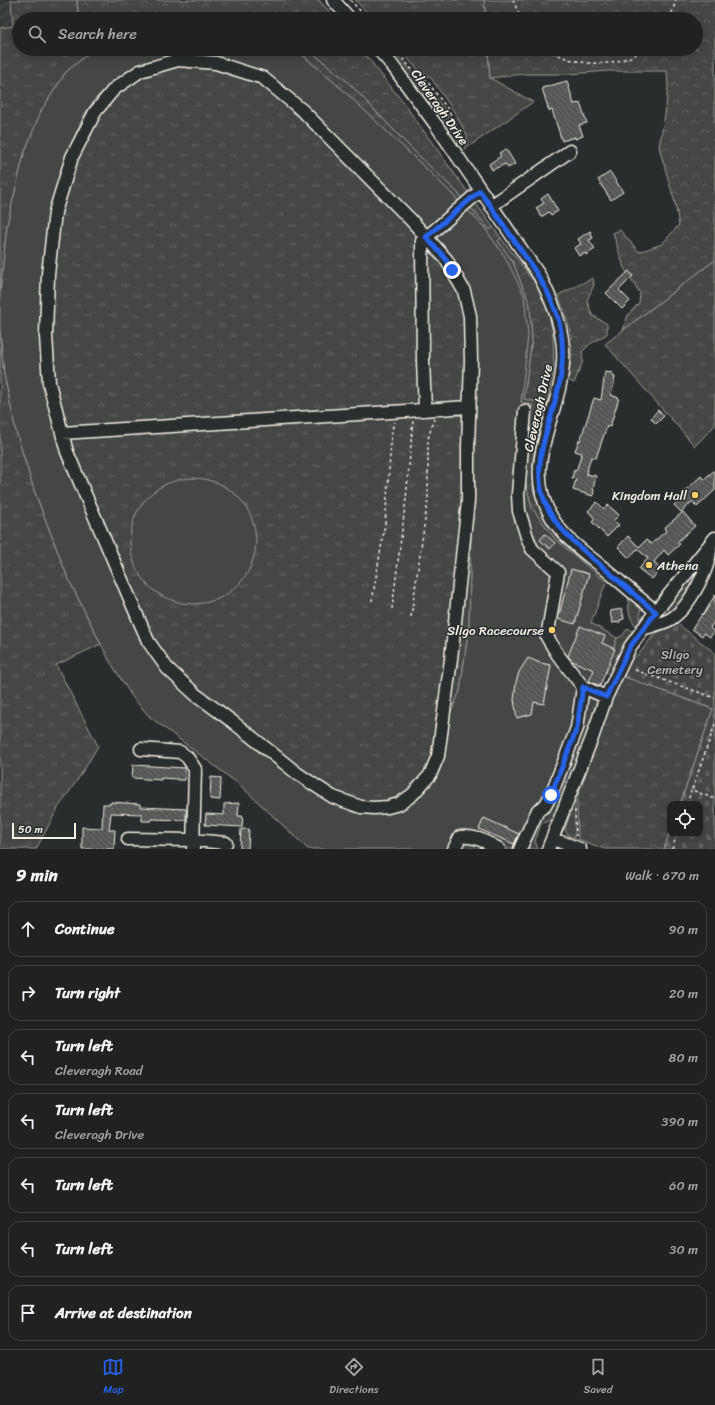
<!DOCTYPE html>
<html lang="en">
<head>
<meta charset="utf-8">
<style>
	:root { --surface:#202222; --page:#282a2a; --text:#f1f3f6; --muted:#a2a4a5; --line:#3d3f40; --accent:#2563eb }
	body { margin:0; font-family:Sriracha,sans-serif; background:var(--page); color:var(--text) }
	.controls { position:absolute; right:12px; bottom:12px; display:grid; overflow:hidden; border-radius:8px; box-shadow:0 2px 10px #0003 }
	.controls button { width:36px; height:36px; display:grid; place-items:center; padding:0; border:0; border-bottom:1px solid var(--line); background:var(--surface); color:var(--text); font:20px sans-serif }
	.scale { position:absolute; left:12px; bottom:10px; width:64px; box-sizing:border-box; padding-left:4px; border:2px solid #f4f1e8; border-top:0; font-size:11px; line-height:14px; white-space:nowrap; color:#f4f1e8; -webkit-text-stroke:3px #2a2d2e; paint-order:stroke }
	.stop { position:absolute; width:12px; height:12px; margin:-9px; border:3px solid #2563eb; border-radius:50%; background:#fff }
	.stop.end { background:#2563eb; border-color:#fff; box-shadow:0 1px 4px #0008 }
	.list { margin:0; padding:0; list-style:none }
	h2 { display:flex; justify-content:space-between; align-items:center; height:52px; margin:0; padding:0 16px; font-size:17px }
	h2 small { font-size:13px; font-weight:400; color:var(--muted) }
	.list li { display:grid; grid-template-columns:26px 1fr auto; gap:12px; align-items:center; box-sizing:border-box; height:56px; margin:0 8px 8px; padding:0 8px; border:1px solid var(--line); border-radius:12px }
	.list b { display:block; font-size:15px; white-space:nowrap }
	.list p { margin:0; font-size:13px; white-space:nowrap; color:var(--muted) }
	.list em { font-size:13px; font-style:normal; color:var(--muted) }
	.icon { flex:none; width:22px; height:22px; fill:none; stroke:currentColor; stroke-width:2; stroke-linecap:round; stroke-linejoin:round }
	.map { position:relative; flex:none; width:715px; height:849px; overflow:hidden }
	.search { position:absolute; background:var(--surface); box-shadow:0 2px 10px #0003; left:12px; right:12px; top:12px; height:44px; display:flex; align-items:center; gap:10px; box-sizing:border-box; padding:0 14px; border-radius:22px; color:var(--muted); font-size:15px }
	.sheet { height:500px; background:var(--surface) }
	nav { display:flex; justify-content:space-around; align-items:center; box-sizing:border-box; height:56px; border-top:1px solid var(--line); background:var(--surface); font-size:11px; color:var(--muted) }
	nav a { display:grid; justify-items:center; gap:2px }
	nav .on { color:var(--accent) }
	.map>svg:first-child { display:block }
</style>
</head>
<body>
<div class="map">
<svg width="715" height="849" viewBox="0 0 715 849">
	<defs>
		<pattern id="industrial-furrows" width="10" height="10" patternUnits="userSpaceOnUse"><rect width="10" height="10" fill="#373a3a"/><path d="M-1 1l2-2M0 10L10 0M9 11l2-2" fill="none" stroke="#555756"/></pattern>
		<pattern id="grass-tufts" width="24" height="20" patternUnits="userSpaceOnUse"><rect width="24" height="20" fill="#444645"/><path d="M3 7l-1-3M5 7V3M7 7l1-3M15 17l-1-3M17 17v-4M19 17l1-3" fill="none" stroke="#606160"/></pattern>
		<pattern id="forest-crowns" width="20" height="18" patternUnits="userSpaceOnUse"><rect width="20" height="18" fill="#444645"/><path d="M2 6a3 3 0 1 1 6 0M12 15a3 3 0 1 1 6 0" fill="none" stroke="#606160"/></pattern>
		<pattern id="cemetery-stones" width="16" height="16" patternUnits="userSpaceOnUse"><rect width="16" height="16" fill="#444645"/><path d="M2 7V4a2 2 0 0 1 4 0v3zM10 15v-3a2 2 0 0 1 4 0v3z" fill="#606160"/></pattern>
		<pattern id="building-back-hatch" width="6" height="6" patternUnits="userSpaceOnUse"><rect width="6" height="6" fill="#555756"/><path d="M-1 5l2 2M0 0l6 6M5-1l2 2" fill="none" stroke="#6e706e"/></pattern>
	</defs>
	<rect width="100%" height="100%" fill="#2a2d2e"/>
	<filter id="ink" filterUnits="userSpaceOnUse"><feTurbulence type="fractalNoise" baseFrequency=".025" numOctaves="2"/><feDisplacementMap in="SourceGraphic" scale="8" xChannelSelector="R" yChannelSelector="G"/><feConvolveMatrix kernelMatrix="1 2 1 2 8 2 1 2 1" color-interpolation-filters="sRGB"/></filter>
	<g filter="url(#ink)">
		<path fill="url(#industrial-furrows)" d="M0 0H11L13 26 0 28Z"/>
		<path fill="url(#grass-tufts)" stroke="#9c9c96" d="M11 0H77L79 19H19V49H94L66 72 41 111 24 154 7 225 0 293V28L13 26Z
			M355 0H484L486 19H373Z
			M182 12 239 13 251 19H218L207 17 184 19H149Z
			M293 49H308L348 82 411 148 457 192 490 230 493 227 501 238 498 241 513 262 530 305 532 339 524 399 547 404 533 457V490L543 514 556 536 593 572 555 539 532 508 523 473 526 443 532 405 521 402 523 374 505 257 484 227 437 179 344 91 300 53Z
			M386 49H392L413 73 425 83 446 112 458 136 459 143 456 145Z
			M399 49H488L490 78 533 102 464 150 467 142V135L453 110 431 78 419 71Z
			M196 63 264 82 302 111 446 262 468 317 464 415 466 493 443 710 428 772 396 803 374 807 323 788 183 680 149 638 70 451 52 383 49 337 58 212 75 159 97 114 116 92 142 74 174 64Z
			M715 260V425L695 446 605 344Z
			M0 330 4 374 16 431 34 490 68 578 101 644 56 665 98 746 80 776 58 808 36 849H0Z
			M472 506 469 626 460 691 448 721Z
			M704 561 699 576 674 613 656 622Z
			M629 597C642 608 643 610 638 627 629 622 627 605 629 597Z
			M628 628 634 633 610 676 606 672 617 638 622 636Z
			M622 676 713 709 680 804H670V832L664 849H605L578 839 577 798 611 703Z
			M575 798V838L568 836 565 829Z"/>
		<path fill="url(#forest-crowns)" stroke="#9c9c96" d="M77 0H319L336 19H251L239 13 182 12 149 19H79Z
			M484 0H715V260L623 330 628 315 639 303 640 293 624 268 613 233 620 230 639 252 662 244 679 225 675 203 659 147 665 115 668 87 667 71H609L569 74H524L490 78 488 49H696V19H486Z
			M308 49H361L402 101 493 227 490 230 457 192 411 148 348 82Z
			M501 238 541 291 547 303 553 335 554 367 547 404 524 399 532 339 530 305 513 262 498 241Z
			M593 278 594 285 587 300 592 315 607 324V334L590 344 582 352 583 361 574 383 568 380C570 367 573 353 571 340 570 324 563 309 558 295Z"/>
		<path fill="url(#cemetery-stones)" stroke="#9c9c96" d="M674 621 715 653V849H664L670 832V834H700V804H680L713 709 622 676 628 661 639 654 653 636Z"/>
		<path fill="#444645" stroke="#9c9c96" fill-rule="evenodd" d="M94 49H293L300 53 344 91 437 179 484 227 505 257 524 295 528 335 521 402 532 405 526 443 523 473 532 508 555 539 606 582 591 623 617 638 606 672 600 671 594 689 598 698 579 757 555 818 541 824 535 841 538 849H308L241 786 150 717 133 698 109 660 68 578 34 490 16 431 4 374 0 330V293L7 225 24 154 41 111 66 72ZM175 55 201 56 229 60 252 68 283 85 300 100 327 127 468 288 473 413 471 531 469 626 460 691 413 800 391 812 383 813H362L207 708 195 703 168 674 87 508 56 435 43 381 40 312 47 233 58 187 74 138 84 115 96 98 109 85 125 73 137 67 161 58Z
			M130 541a63 63 0 1 1 126 0a63 63 0 1 1-126 0Z"/>
		<path fill="url(#building-back-hatch)" stroke="#f4f1e8" d="M567 81 574 104 580 103 587 123 579 125 583 136 575 139V137L562 141 552 110 549 111 542 88Z
			M506 149 515 164 508 168 505 164 492 170 489 164 501 156 499 153Z
			M610 172 623 192 611 200 598 180Z
			M548 194 558 211 551 215 549 212 541 217 536 208 544 203 541 199Z
			M590 231 593 238 589 240 595 249 586 255 585 253 579 256 574 248 581 244 578 239Z
			M629 271 633 276 619 290 630 301 622 309 606 293Z
			M605 372 613 373 612 376 615 377 611 395 619 398 610 427 607 426 596 458 591 457 586 474 596 476 593 489 594 490 593 496 573 490 576 479 572 478 574 470 576 471 582 453 575 451 579 440 580 441 594 398 601 400Z
			M658 410 664 416 656 424 651 418Z
			M715 470V490L697 507 692 502 681 512 674 505 685 494 683 493 701 476 704 479Z
			M597 502 604 509 608 505 619 515 614 520 619 525 607 537 592 522 595 519 588 511Z
			M683 512 695 526 677 542 680 544 668 555 664 550 654 562 661 568 652 579 639 569 648 558 637 549 629 558 618 547 628 536 639 547 646 540 651 544 666 531 664 528Z
			M545 534 555 543 550 549 540 540Z
			M571 569 589 574 575 624 558 619Z
			M715 595V620L710 628 714 632 710 637 704 633 702 636 692 629 703 613 704 614Z
			M622 609 624 619 620 620V622L612 623 610 611Z
			M580 626 605 636 602 643 615 649 600 686 589 681 594 670 572 661 568 656Z
			M528 658 540 663 551 665 544 704 534 702 532 714 517 718 514 700 516 682 519 672Z
			M133 765 185 768V780H177V779L161 778V780L132 778Z
			M211 777 221 778 220 800 210 799Z
			M111 802 140 804V807L186 809V820L151 819V821H142V814L111 813 109 830H115L114 849H82V827L102 828 103 804H111Z
			M239 803 238 816H243L242 827 205 825 206 814 224 815V804Z
			M484 818 519 834 514 844 479 829Z
			M241 829H249L248 849H240Z"/>
		<g fill="none" stroke-linecap="round" stroke-linejoin="round">
			<g stroke="#f4f1e8" stroke-width="15">
				<path id="minor" d="M333 0 350 19
					M378 49 392 65 436 125 539 275C553 302 565 331 563 362 560 417 520 464 552 518 565 539 586 554 605 569 622 583 638 598 656 611
					M178 60 216 63 263 78 303 111 411 220 446 259 464 291 470 316 471 361 468 446V501L451 659 438 756 430 775 412 795 399 804 388 807 374 808 361 807 333 797 316 786 298 774 233 722 195 694 167 668 148 641 67 452 62 433 49 383 46 336 48 274 55 212 72 157 95 112 114 89 140 71Z
					M491 206 570 151
					M425 410 423 360 422 241 480 191
					M525 411 518 494 519 511 527 537 532 549 558 572 547 637 558 655 583 687 606 697
					M62 433 469 407
					M642 629C651 626 661 624 669 620 688 610 712 566 710 544
					M141 749 180 752 187 757 195 769 193 849
					M128 839 193 840 226 843
					M553 839 580 849
					M454 849 460 837C475 835 486 842 499 849
					M520 849 538 810 545 806 551 795 577 728 583 687
					M548 849 592 738 606 697 630 647 656 611 715 538"/>
			</g>
			<path stroke="#f4f1e8" stroke-width="1.5" stroke-dasharray="3 3" stroke-linecap="butt" d="M350 0 368 19
				M513 0 521 19
				M670 19 676 0
				M395 49 414 72 427 81 449 111 462 136V145
				M548 49C574 67 619 69 644 49
				M372 601 385 524 392 429 395 422
				M392 609 406 499 413 421
				M411 617 428 499V439L434 419
				M635 670 715 698
				M715 724 692 790 715 799
				M687 804 691 791
				M575 810 576 836
				M672 849 677 834"/>
			<use href="#minor" stroke="#2a2d2e" stroke-width="12"/>
		</g>
	</g>
	<g fill="none" stroke-linecap="round" stroke-linejoin="round" filter="url(#ink)">
		<path stroke="#2563eb" stroke-width="5" d="M452 270 446 259 426 237 480 191C492 208 504 226 516 243 535 271 555 297 561 331 567 372 555 400 545 437 526 502 557 529 603 567 620 582 638 598 656 612L630 647 606 697 583 687 577 728 551 795"/>
	</g>
	<g fill="#ffd166" stroke="#2a2d2e" stroke-width="1.5">
		<circle cx="695" cy="495" r="4"/>
		<circle cx="649" cy="565" r="4"/>
		<circle cx="552" cy="630" r="4"/>
	</g>
	<g text-anchor="middle" dominant-baseline="central" stroke-width="3" stroke-linejoin="round" paint-order="stroke">
		<g font-size="13" fill="#f4f1e8" stroke="#2a2d2e">
			<text transform="translate(440 107) rotate(55)">Cleveragh Drive</text>
			<text transform="translate(538 408) rotate(-77)">Cleveragh Drive</text>
		</g>
		<g font-size="13" fill="#f4f1e8" stroke="#2a2d2e" text-anchor="end">
			<text x="687" y="495">Kingdom Hall</text>
			<text x="657" y="565" text-anchor="start">Athena</text>
			<text x="544" y="630">Sligo Racecourse</text>
		</g>
		<g font-size="13" fill="#b6b5af" stroke="#2a2d2e">
			<text x="675" y="654">Sligo<tspan x="675" dy="15">Cemetery</tspan></text>
		</g>
	</g>
</svg>
<div class="controls">
<button><svg class="icon" aria-label="locate" viewBox="0 0 24 24"><circle cx="12" cy="12" r="6"/><path d="M12 2v4M12 18v4M2 12h4M18 12h4"/></svg></button>
</div>
<div class="scale">50 m</div>
<div class="stop" style="left:551px;top:795px"></div>
<div class="stop end" style="left:452px;top:270px"></div>
<div class="search"><svg class="icon" aria-label="search" viewBox="0 0 24 24"><circle cx="10" cy="10" r="6"/><path d="M15 15l6 6"/></svg>Search here</div>
</div>
<section class="sheet">
<h2>9 min<small>Walk · 670 m</small></h2>
<ul class="list">
<li><svg class="icon" aria-label="ahead" viewBox="0 0 24 24"><path d="M12 20V5M6 11l6-6 6 6"/></svg><div><b>Continue</b></div><em>90 m</em></li>
<li><svg class="icon" aria-label="right" viewBox="0 0 24 24"><path d="M7 20v-9h11M14 6l5 5-5 5"/></svg><div><b>Turn right</b></div><em>20 m</em></li>
<li><svg class="icon" aria-label="left" viewBox="0 0 24 24"><path d="M17 20v-9H6M10 6l-5 5 5 5"/></svg><div><b>Turn left</b><p>Cleveragh Road</p></div><em>80 m</em></li>
<li><svg class="icon" aria-label="left" viewBox="0 0 24 24"><path d="M17 20v-9H6M10 6l-5 5 5 5"/></svg><div><b>Turn left</b><p>Cleveragh Drive</p></div><em>390 m</em></li>
<li><svg class="icon" aria-label="left" viewBox="0 0 24 24"><path d="M17 20v-9H6M10 6l-5 5 5 5"/></svg><div><b>Turn left</b></div><em>60 m</em></li>
<li><svg class="icon" aria-label="left" viewBox="0 0 24 24"><path d="M17 20v-9H6M10 6l-5 5 5 5"/></svg><div><b>Turn left</b></div><em>30 m</em></li>
<li><svg class="icon" aria-label="arrive" viewBox="0 0 24 24"><path d="M6 21V4h12l-3 4 3 4H6"/></svg><div><b>Arrive at destination</b></div></li>
</ul>
</section>
<nav>
<a class="on"><svg class="icon" aria-label="map" viewBox="0 0 24 24"><path d="M3 6l6-2 6 2 6-2v14l-6 2-6-2-6 2zM9 4v14M15 6v14"/></svg>Map</a>
<a><svg class="icon" aria-label="directions" viewBox="0 0 24 24"><path d="M12 3l9 9-9 9-9-9zM9 14v-3h6M13 9l2 2-2 2"/></svg>Directions</a>
<a><svg class="icon" aria-label="saved" viewBox="0 0 24 24"><path d="M7 4h10v16l-5-4-5 4z"/></svg>Saved</a>
</nav>
</body>
</html>
